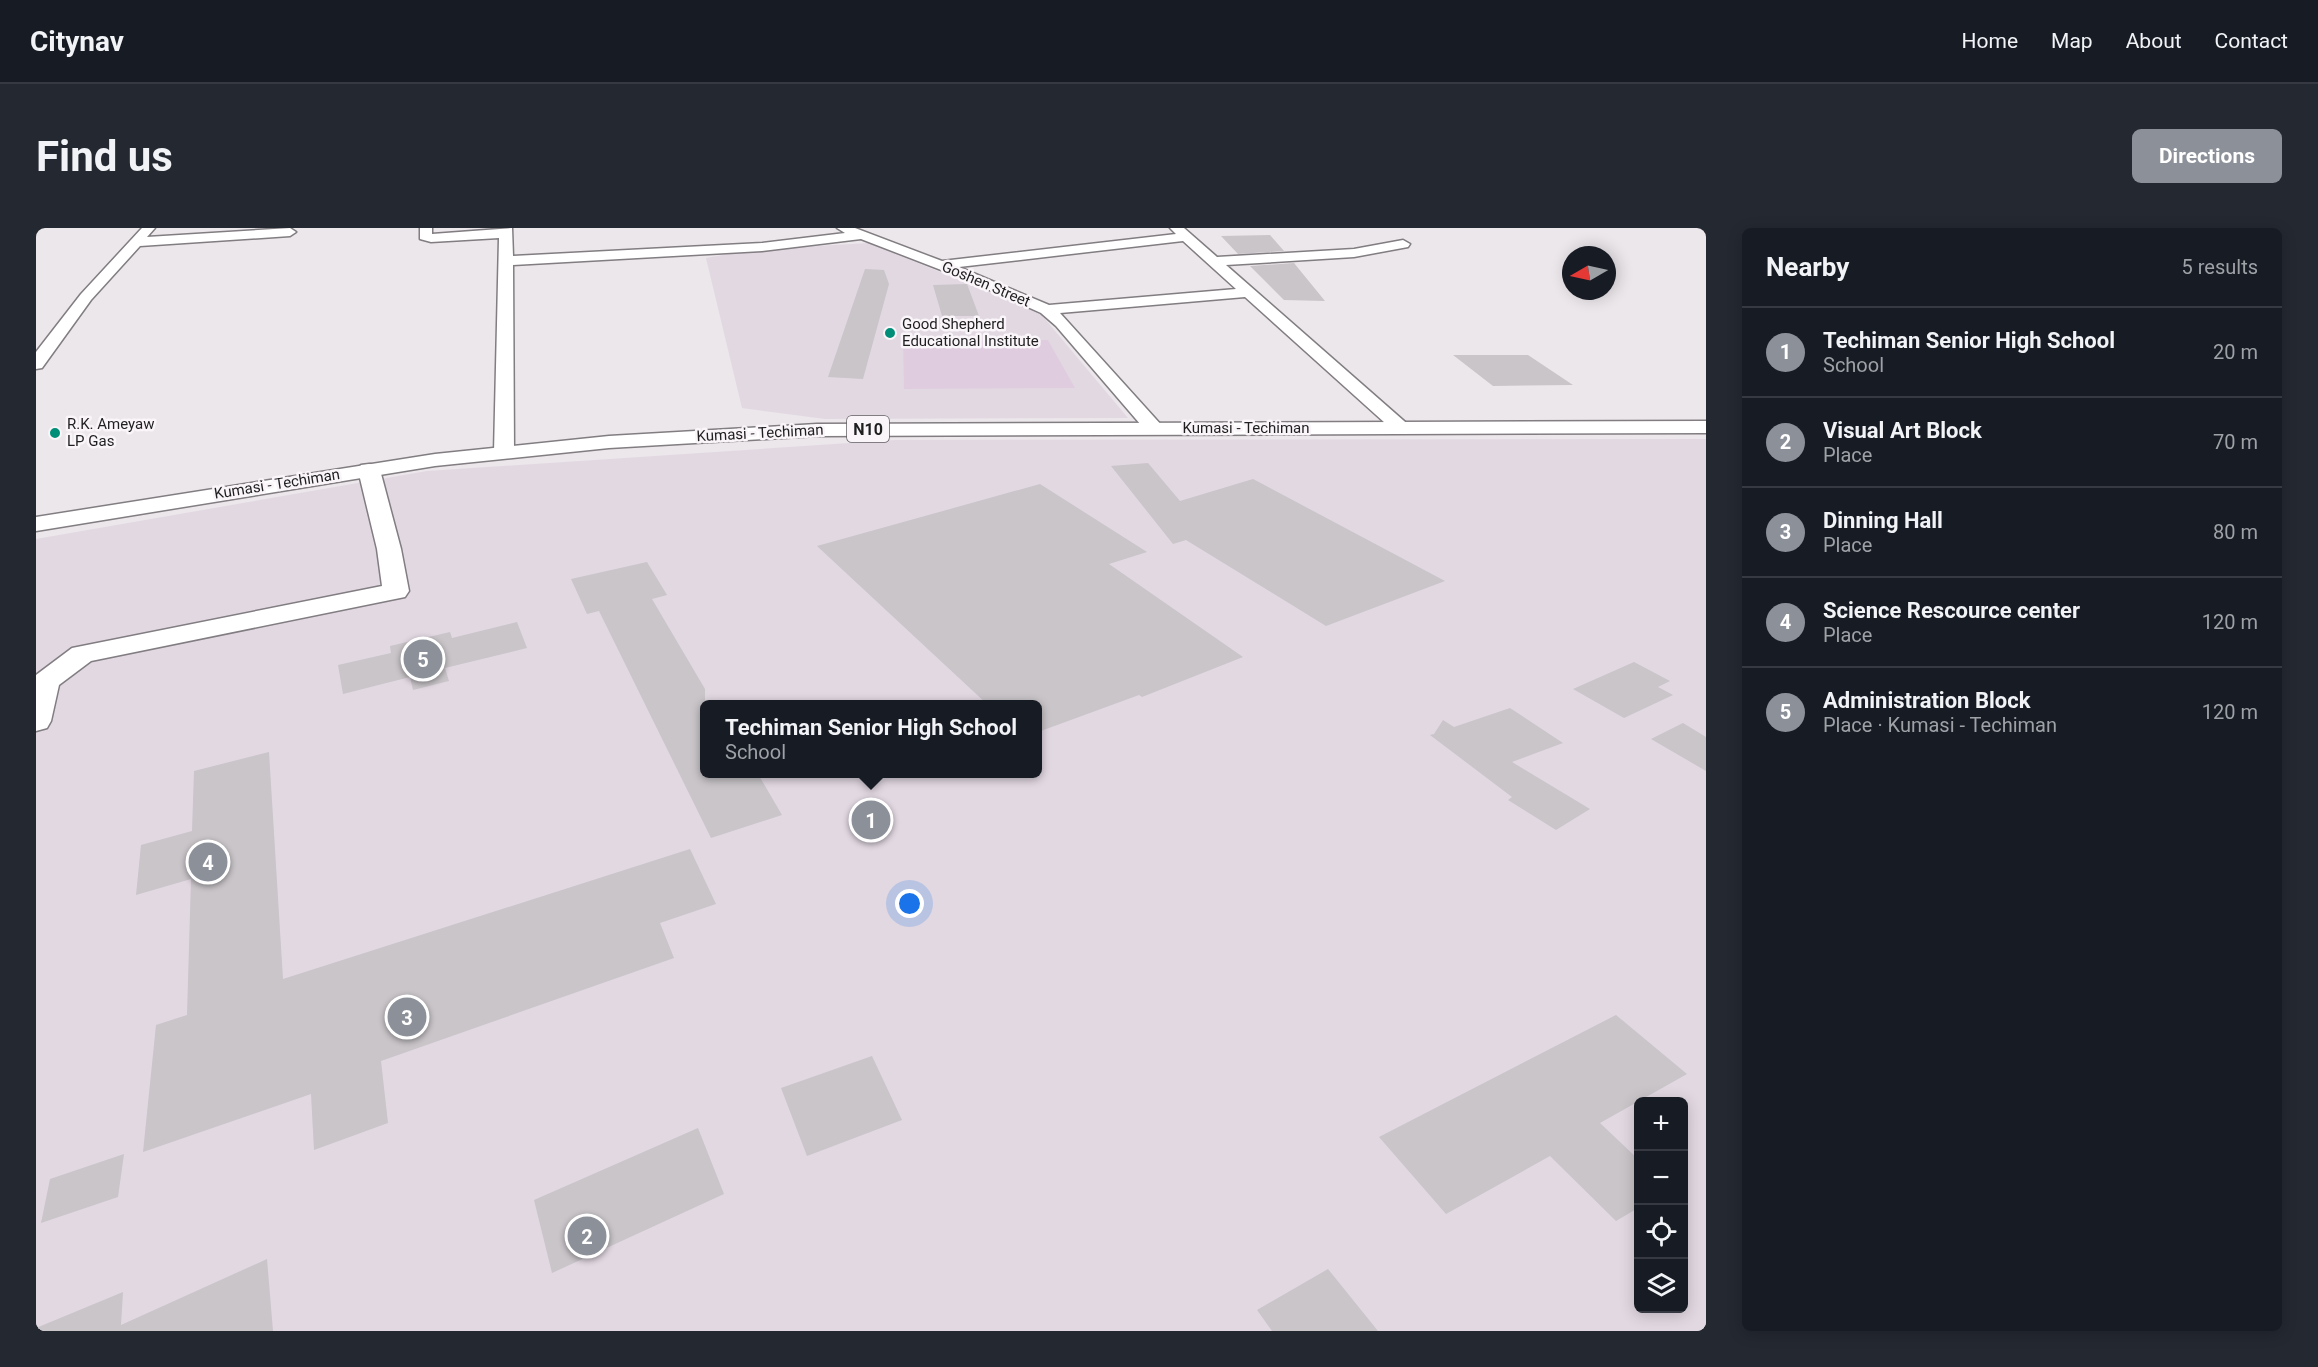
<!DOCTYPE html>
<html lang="en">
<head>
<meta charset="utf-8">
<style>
	:root { --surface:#171b24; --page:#242831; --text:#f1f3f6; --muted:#9ea1a6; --line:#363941; --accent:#8c9099 }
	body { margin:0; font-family:Roboto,sans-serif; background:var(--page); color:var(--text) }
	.controls { position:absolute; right:18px; bottom:18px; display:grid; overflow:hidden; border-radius:9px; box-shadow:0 3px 15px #0003 }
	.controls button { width:54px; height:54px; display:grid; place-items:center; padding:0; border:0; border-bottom:2px solid var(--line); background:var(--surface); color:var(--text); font:30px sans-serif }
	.compass { position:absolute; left:1526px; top:18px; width:54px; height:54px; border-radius:50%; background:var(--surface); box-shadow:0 3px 15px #0003; rotate:261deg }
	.you { position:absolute; left:874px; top:676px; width:21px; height:21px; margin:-15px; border:4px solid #fff; border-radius:50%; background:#1a73e8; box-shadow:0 0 0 9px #1a73e833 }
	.badge { display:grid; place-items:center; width:39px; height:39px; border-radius:50%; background:var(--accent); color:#fff; font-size:20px; font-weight:700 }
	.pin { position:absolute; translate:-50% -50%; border:3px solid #fff; box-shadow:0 2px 6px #0006 }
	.popup { position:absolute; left:664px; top:472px; width:342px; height:78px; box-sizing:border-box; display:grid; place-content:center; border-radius:9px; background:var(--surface); filter:drop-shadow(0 2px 4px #0005); font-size:20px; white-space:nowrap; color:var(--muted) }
	.popup b { font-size:22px; color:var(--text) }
	.popup::after { content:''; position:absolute; left:50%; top:100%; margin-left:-12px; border:12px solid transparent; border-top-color:var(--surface) }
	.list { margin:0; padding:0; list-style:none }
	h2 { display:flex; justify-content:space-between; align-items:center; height:78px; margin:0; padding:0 24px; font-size:26px }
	h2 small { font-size:20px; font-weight:400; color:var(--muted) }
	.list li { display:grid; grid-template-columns:39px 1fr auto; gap:18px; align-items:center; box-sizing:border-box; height:90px; padding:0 24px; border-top:2px solid var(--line) }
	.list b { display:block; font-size:22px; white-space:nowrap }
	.list p { margin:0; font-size:20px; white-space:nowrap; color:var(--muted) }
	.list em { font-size:20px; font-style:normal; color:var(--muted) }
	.icon { flex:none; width:33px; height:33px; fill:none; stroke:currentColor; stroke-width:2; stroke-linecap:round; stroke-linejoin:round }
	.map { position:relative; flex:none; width:1670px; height:1103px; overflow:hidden; border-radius:9px }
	header { display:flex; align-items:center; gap:36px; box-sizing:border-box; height:84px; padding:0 30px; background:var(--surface); border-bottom:2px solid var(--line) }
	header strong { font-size:28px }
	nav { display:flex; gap:33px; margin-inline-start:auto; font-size:21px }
	.intro { display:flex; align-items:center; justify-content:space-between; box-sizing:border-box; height:144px; padding:0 36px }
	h1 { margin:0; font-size:42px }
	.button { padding:15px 27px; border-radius:9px; background:var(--accent); color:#fff; font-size:21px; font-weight:700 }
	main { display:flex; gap:36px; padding:0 36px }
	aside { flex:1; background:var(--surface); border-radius:9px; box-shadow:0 3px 15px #0003 }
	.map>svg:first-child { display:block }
</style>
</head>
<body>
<header>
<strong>Citynav</strong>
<nav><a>Home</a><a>Map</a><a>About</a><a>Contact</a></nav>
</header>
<div class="intro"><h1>Find us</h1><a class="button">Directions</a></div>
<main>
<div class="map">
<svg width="1670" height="1103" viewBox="0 0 1670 1103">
	<rect width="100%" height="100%" fill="#ece7eb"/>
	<path fill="#e2d8e2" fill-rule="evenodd" d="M833 15 1004 85 1092 190 789 191 706 180 670 30 715 22Z
		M1670 211V1103H0V311L391 243 859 212ZM668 476H1002V546H668ZM1602 874H1648V1080H1602Z"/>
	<path fill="#dfcddf" d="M1012 112 1039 160 868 161 867 113Z"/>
	<path fill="#c9c5c9" d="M1234 7 1248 23 1202 26 1185 8Z
		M1258 35 1289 73 1248 72 1214 38Z
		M829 41 848 42 853 56 827 151 792 149Z
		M931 56 943 88H906L897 57Z
		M1417 127H1492L1537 157 1457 158Z
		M1112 235 1144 273 1217 251 1409 353 1290 398 1150 312 1137 316 1075 238Z
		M1004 256 1111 324 1073 336 1207 429 1106 469 1103 467 1002 504V477H952L781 318Z
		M611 334 631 367 616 371 669 461V546H722L746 587 675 610 563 383 551 386 535 351Z
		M481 394 491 420 409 440 413 453 377 462 374 449 307 466 302 437 355 425 354 418 414 404 416 410Z
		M1598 434 1634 453 1622 459 1637 467 1588 490 1537 461Z
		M1474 480 1527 515 1476 534 1554 581 1520 602 1472 572 1476 569 1394 507 1398 506 1407 492 1418 499Z
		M1647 495 1670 509V543L1615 511Z
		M233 524 247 751 654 621 680 676 624 695 638 730 345 833 352 895 278 922 275 866 107 924 120 797 151 787 155 651 100 667 105 617 156 603 158 543Z
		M1580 787 1651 846 1564 895 1602 931V980L1580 993 1514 928 1410 986 1343 909Z
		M836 828 866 892 771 928 745 860Z
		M662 900 688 966 516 1045 498 972Z
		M88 926 82 969 5 995 14 951Z
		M231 1031 237 1103H0V1100L87 1064 85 1097Z
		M1292 1041 1342 1103H1236L1221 1082Z"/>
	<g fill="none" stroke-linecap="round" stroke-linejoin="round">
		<g stroke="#817d81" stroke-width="3">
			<path id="street" d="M106 0H119L111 9 254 0 260 4 254 8 104 18 55 72 6 140 0 141V124L45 66Z
				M384 0H396V6L476 0 477 28 726 15 809 5 801 0H819L906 33 1140 6 1134 0H1148L1181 29 1318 21 1367 12 1374 16 1372 19 1318 29 1190 37 1376 200 1373 204H1359L1209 69 1024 85 1128 200 1125 204H1111L1020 98 1005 85 931 52 825 11 726 23 477 37 478 224 475 228H461L458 224 463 10 395 14 384 11ZM1147 13 1200 61 1013 77 923 39Z
				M333 236 341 237 344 242 365 321 373 363 369 369 55 433 23 457 15 493 11 500 0 503V447L36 420 346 358 341 321 322 242 325 237Z"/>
		</g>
		<g stroke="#817d81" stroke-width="3">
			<path id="highway" d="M1670 193V205L781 208 573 220 399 238 0 303V289L399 226 573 208 781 196Z"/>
		</g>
		<use href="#street" fill="#fff" fill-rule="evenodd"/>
		<use href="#highway" fill="#fff" fill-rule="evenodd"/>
	</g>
	<g fill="#008e78" stroke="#f9f5f9" stroke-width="2">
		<circle cx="854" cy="105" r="6"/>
		<circle cx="19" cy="205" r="6"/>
	</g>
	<g text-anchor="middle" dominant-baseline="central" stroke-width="5" stroke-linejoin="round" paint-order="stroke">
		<g font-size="15" fill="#201f20" stroke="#f9f5f9">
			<text transform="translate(950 56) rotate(23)">Goshen Street</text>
			<text x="1210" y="200">Kumasi - Techiman</text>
			<text transform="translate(724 205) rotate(-3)">Kumasi - Techiman</text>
			<text transform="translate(241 256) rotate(-9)">Kumasi - Techiman</text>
		</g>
		<g font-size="15" fill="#201f20" stroke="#f9f5f9" text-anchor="start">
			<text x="866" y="96">Good Shepherd<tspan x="866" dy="17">Educational Institute</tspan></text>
			<text x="31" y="196">R.K. Ameyaw<tspan x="31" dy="17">LP Gas</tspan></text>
		</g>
		<rect fill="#f9f5f9" stroke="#615f61" stroke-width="1.5" x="811" y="188" width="42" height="26" rx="4.5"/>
		<g font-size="16" font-weight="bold" fill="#201f20">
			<text x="832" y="201">N10</text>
		</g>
	</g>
</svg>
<div class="controls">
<button>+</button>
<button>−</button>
<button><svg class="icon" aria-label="locate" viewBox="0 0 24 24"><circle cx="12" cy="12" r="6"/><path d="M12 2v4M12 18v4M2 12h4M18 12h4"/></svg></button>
<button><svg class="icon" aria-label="layers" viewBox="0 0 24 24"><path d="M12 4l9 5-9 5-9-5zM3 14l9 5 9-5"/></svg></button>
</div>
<svg class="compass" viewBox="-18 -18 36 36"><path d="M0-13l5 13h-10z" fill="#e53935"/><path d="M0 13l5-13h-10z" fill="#9ea1a6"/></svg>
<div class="you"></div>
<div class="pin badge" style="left:835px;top:592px">1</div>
<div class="popup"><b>Techiman Senior High School</b>School</div>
<div class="pin badge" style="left:551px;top:1008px">2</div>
<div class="pin badge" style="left:371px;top:789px">3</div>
<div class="pin badge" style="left:172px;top:634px">4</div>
<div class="pin badge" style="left:387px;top:431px">5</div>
</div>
<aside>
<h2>Nearby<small>5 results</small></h2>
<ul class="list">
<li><span class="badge">1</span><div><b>Techiman Senior High School</b><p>School</p></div><em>20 m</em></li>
<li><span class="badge">2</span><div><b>Visual Art Block</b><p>Place</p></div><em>70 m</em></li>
<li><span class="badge">3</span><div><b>Dinning Hall</b><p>Place</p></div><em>80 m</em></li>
<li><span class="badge">4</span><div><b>Science Rescource center</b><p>Place</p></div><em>120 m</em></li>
<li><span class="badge">5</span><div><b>Administration Block</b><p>Place · Kumasi - Techiman</p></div><em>120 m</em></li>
</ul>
</aside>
</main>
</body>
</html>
